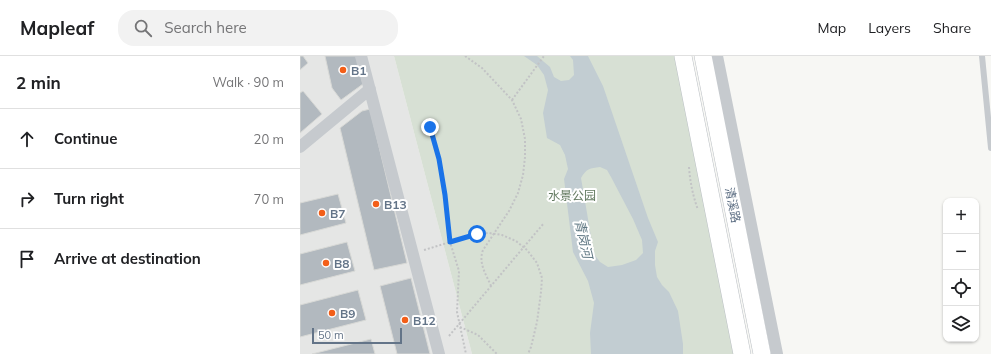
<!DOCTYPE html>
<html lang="en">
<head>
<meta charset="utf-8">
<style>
	:root { --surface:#fff; --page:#f2f2f2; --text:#202124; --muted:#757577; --line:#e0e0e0 }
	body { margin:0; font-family:Mulish,"Noto Sans SC",sans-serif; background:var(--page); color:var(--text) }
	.controls { position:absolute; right:12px; bottom:12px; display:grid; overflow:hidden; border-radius:8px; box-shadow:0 1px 3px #0004 }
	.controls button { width:36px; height:36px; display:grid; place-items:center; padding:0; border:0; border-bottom:1px solid var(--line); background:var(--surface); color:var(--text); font:20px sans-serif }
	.scale { position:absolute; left:12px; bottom:10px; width:90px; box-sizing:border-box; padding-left:4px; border:2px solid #637488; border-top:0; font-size:11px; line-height:14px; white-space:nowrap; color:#637488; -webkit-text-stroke:3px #fff; paint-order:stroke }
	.stop { position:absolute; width:12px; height:12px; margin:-9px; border:3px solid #1a73e8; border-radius:50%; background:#fff }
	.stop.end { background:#1a73e8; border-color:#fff; box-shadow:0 1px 4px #0008 }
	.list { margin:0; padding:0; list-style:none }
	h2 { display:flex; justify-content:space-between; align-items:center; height:52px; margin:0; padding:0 16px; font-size:17px }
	h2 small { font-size:13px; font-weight:400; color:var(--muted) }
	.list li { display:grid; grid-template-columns:26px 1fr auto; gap:12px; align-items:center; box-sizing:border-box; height:60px; padding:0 16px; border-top:1px solid var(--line) }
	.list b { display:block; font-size:15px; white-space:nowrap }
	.list em { font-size:13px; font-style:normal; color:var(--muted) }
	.icon { flex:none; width:22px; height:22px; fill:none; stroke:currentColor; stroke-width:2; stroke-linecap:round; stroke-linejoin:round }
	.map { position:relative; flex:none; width:691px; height:298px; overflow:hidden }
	header { display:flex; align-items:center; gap:24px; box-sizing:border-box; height:56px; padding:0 20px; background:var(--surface); border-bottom:1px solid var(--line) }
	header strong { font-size:19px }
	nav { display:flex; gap:22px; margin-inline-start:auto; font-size:14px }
	.search { width:280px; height:36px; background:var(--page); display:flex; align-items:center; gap:10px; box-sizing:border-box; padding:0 14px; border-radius:16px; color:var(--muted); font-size:15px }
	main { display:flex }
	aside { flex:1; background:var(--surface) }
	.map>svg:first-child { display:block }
</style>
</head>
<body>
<header>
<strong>Mapleaf</strong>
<div class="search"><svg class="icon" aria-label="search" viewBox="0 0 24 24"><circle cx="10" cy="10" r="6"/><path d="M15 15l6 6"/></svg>Search here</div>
<nav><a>Map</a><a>Layers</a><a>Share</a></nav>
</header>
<main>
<aside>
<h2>2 min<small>Walk · 90 m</small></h2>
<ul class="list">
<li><svg class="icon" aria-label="ahead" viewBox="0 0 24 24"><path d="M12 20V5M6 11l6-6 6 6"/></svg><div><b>Continue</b></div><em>20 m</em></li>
<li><svg class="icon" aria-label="right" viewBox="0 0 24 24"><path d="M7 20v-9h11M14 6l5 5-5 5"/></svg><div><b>Turn right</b></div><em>70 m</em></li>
<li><svg class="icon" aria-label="arrive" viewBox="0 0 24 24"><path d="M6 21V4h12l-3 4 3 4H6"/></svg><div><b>Arrive at destination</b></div></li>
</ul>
</aside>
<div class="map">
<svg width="691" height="298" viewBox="0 0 691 298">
	<rect width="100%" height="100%" fill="#f7f7f4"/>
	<path fill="#e5e6e5" d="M0 0H94L172 298H0Z"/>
	<path fill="#d7e0d4" d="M94 0H383L442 298H172Z"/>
	<path fill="#c2cdd2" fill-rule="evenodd" d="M224 0H237L250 11 254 21 261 25 269 24 274 19 273 4 270 0H288L303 30 348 162 358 186 355 195V209L357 221 362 229 369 236 378 255 383 288V298H291L290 277 294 247 288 225 273 196 264 123 268 113 265 99 260 89 247 82 243 57 248 34 244 19 237 9ZM300 111 307 114 311 121 333 163 342 184 343 197 336 204 322 209 308 211 300 206 294 198 281 122C286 113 290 112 300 111Z"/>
	<path fill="#b2b9bf" stroke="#d8d9d6" d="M0 0H3L8 7 0 14Z
		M25 0H56L63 28 41 44 32 32Z
		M3 35 22 58 0 77V37Z
		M70 53 107 207 74 214 40 72 62 55Z
		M38 138 46 167 0 179V147Z
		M47 186 55 215 0 229V198Z
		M111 222 130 298H97L80 230Z
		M58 234 66 264 0 281V249Z
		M71 283 75 298H12Z"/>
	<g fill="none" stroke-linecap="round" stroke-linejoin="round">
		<g stroke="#babfc4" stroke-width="18">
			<path id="secondary" d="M383 0 442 298
				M403 0 462 298"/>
		</g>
		<path stroke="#c2c3c5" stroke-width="2" stroke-dasharray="2 2" stroke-linecap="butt" d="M165 0 182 12 212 44 221 63 225 83V101L223 119 218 137 209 155 183 194C178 207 186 218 191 230
			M212 44 244 0
			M129 71 139 103 145 139 150 186 159 215 157 256 166 298
			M389 111C390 126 393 140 398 154
			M124 194 177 178 189 177 202 179 216 185 227 194 237 207 242 222 241 236 237 266 231 291 228 298
			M160 271 178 279 197 298
			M149 280 244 167"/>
		<path stroke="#c6cace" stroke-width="6" d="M682 0 691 92"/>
		<path stroke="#c6cace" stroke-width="12" d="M61 0 139 298
			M417 0 477 298
			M0 91 70 33"/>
		<use href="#secondary" stroke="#fff" stroke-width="17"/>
	</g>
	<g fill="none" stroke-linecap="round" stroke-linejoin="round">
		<path stroke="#1a73e8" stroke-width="5" d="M130 71 139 103 145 139 150 186 177 178"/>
	</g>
	<g fill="#f35e18" stroke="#fff" stroke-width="1.5">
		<circle cx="43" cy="14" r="4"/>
		<circle cx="76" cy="148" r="4"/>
		<circle cx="22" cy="157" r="4"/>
		<circle cx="26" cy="207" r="4"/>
		<circle cx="32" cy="257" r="4"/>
		<circle cx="105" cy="264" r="4"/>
	</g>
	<g text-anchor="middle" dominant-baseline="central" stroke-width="4" stroke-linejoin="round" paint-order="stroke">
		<g font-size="12" font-weight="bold" fill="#637488" stroke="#fff" text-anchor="start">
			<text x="51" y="14">B1</text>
			<text x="84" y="148">B13</text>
			<text x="30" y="157">B7</text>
			<text x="34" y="207">B8</text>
			<text x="40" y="257">B9</text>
			<text x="113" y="264">B12</text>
		</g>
		<g font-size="12" fill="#62795f" stroke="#fff">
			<text x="272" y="139">水景公园</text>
		</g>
		<g font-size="12" fill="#637488" stroke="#fff">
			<text transform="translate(433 149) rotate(79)">清溪路</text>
		</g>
		<g font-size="13" font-style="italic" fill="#5f7783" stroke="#fff">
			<text transform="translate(284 183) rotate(77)">青岗河</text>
		</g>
	</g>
</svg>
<div class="controls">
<button>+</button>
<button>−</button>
<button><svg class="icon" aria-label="locate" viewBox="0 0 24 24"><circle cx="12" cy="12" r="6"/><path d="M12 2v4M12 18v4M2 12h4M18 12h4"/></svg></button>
<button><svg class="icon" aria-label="layers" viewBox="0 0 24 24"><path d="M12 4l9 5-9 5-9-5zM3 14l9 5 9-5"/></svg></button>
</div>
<div class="scale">50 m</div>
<div class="stop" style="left:177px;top:178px"></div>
<div class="stop end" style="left:130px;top:71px"></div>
</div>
</main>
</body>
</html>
